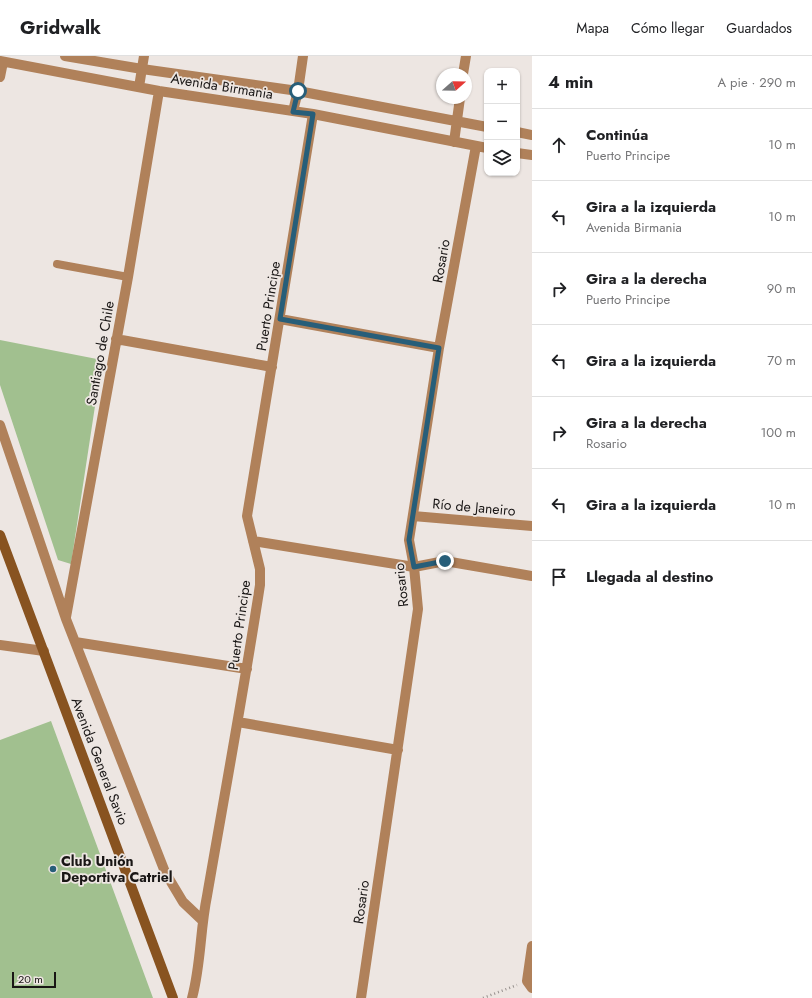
<!DOCTYPE html>
<html lang="es">
<head>
<meta charset="utf-8">
<style>
	:root { --surface:#fff; --page:#f2f2f2; --text:#202124; --muted:#757577; --line:#e0e0e0 }
	body { margin:0; font-family:Jost,sans-serif; background:var(--page); color:var(--text) }
	.controls { position:absolute; right:12px; top:12px; display:grid; overflow:hidden; border-radius:8px; box-shadow:0 1px 3px #0004 }
	.controls button { width:36px; height:36px; display:grid; place-items:center; padding:0; border:0; border-bottom:1px solid var(--line); background:var(--surface); color:var(--text); font:20px sans-serif }
	.compass { position:absolute; left:436px; top:12px; width:36px; height:36px; border-radius:50%; background:var(--surface); box-shadow:0 1px 3px #0004; rotate:70deg }
	.scale { position:absolute; left:12px; bottom:10px; width:44px; box-sizing:border-box; padding-left:4px; border:2px solid #191615; border-top:0; font-size:11px; line-height:14px; white-space:nowrap; color:#191615; -webkit-text-stroke:3px #ede6e2; paint-order:stroke }
	.stop { position:absolute; width:12px; height:12px; margin:-9px; border:3px solid #275e79; border-radius:50%; background:#fff }
	.stop.end { background:#275e79; border-color:#fff; box-shadow:0 1px 4px #0008 }
	.list { margin:0; padding:0; list-style:none }
	h2 { display:flex; justify-content:space-between; align-items:center; height:52px; margin:0; padding:0 16px; font-size:17px }
	h2 small { font-size:13px; font-weight:400; color:var(--muted) }
	.list li { display:grid; grid-template-columns:26px 1fr auto; gap:12px; align-items:center; box-sizing:border-box; height:72px; padding:0 16px; border-top:1px solid var(--line) }
	.list b { display:block; font-size:15px; white-space:nowrap }
	.list p { margin:0; font-size:13px; white-space:nowrap; color:var(--muted) }
	.list em { font-size:13px; font-style:normal; color:var(--muted) }
	.icon { flex:none; width:22px; height:22px; fill:none; stroke:currentColor; stroke-width:2; stroke-linecap:round; stroke-linejoin:round }
	.map { position:relative; flex:none; width:532px; height:942px; overflow:hidden }
	header { display:flex; align-items:center; gap:24px; box-sizing:border-box; height:56px; padding:0 20px; background:var(--surface); border-bottom:1px solid var(--line) }
	header strong { font-size:19px }
	nav { display:flex; gap:22px; margin-inline-start:auto; font-size:14px }
	main { display:flex }
	aside { flex:1; background:var(--surface) }
	.map>svg:first-child { display:block }
</style>
</head>
<body>
<header>
<strong>Gridwalk</strong>
<nav><a>Mapa</a><a>Cómo llegar</a><a>Guardados</a></nav>
</header>
<main>
<div class="map">
<svg width="532" height="942" viewBox="0 0 532 942">
	<rect width="100%" height="100%" fill="#ede6e2"/>
	<path fill="#a1c08f" d="M0 284 102 304 71 508 58 504 0 329Z
		M51 665 153 942H0V684Z"/>
	<g fill="none" stroke-linecap="round" stroke-linejoin="round">
		<path stroke="#958f8c" stroke-width="2.5" stroke-dasharray="1 3" stroke-linecap="butt" d="M483 942 517 929"/>
		<path stroke="#b0815a" stroke-width="8" d="M57 208 128 221"/>
		<path stroke="#b0815a" stroke-width="10" d="M65 0 142 13 298 35 487 71
			M0 5 159 35 313 58 487 92
			M463 18 466 0
			M0 21 3 6
			M139 31 144 0
			M293 55 298 35 303 0
			M517 76 532 79
			M454 86 460 42
			M517 97 532 99
			M280 263 439 292
			M116 283 272 311
			M0 369 66 563 165 816 183 846 202 864
			M413 460 532 470
			M253 485 414 511 445 505 532 520
			M66 561 128 221 159 35
			M75 586 247 613
			M0 589 44 595
			M238 666 398 694
			M532 890 527 925 532 932
			M192 942C201 909 200 874 207 840 225 736 244 633 260 529V513L247 460 313 58
			M361 942 418 553 414 511 409 484 439 292 476 90"/>
		<path stroke="#885320" stroke-width="10" d="M0 479 173 942"/>
	</g>
	<g fill="none" stroke-linecap="round" stroke-linejoin="round">
		<path stroke="#275e79" stroke-width="5" d="M298 35 293 56 313 58 280 263 439 292 409 484 414 511 445 505"/>
	</g>
	<circle fill="#275e79" stroke="#ede6e2" stroke-width="1.5" cx="53" cy="813" r="4"/>
	<g text-anchor="middle" dominant-baseline="central" stroke-width="3.5" stroke-linejoin="round" paint-order="stroke">
		<g font-size="14" fill="#191615" stroke="#ede6e2">
			<text transform="translate(222 30) rotate(9)">Avenida Birmania</text>
			<text transform="translate(441 205) rotate(-80)">Rosario</text>
			<text transform="translate(268 250) rotate(-81)">Puerto Principe</text>
			<text transform="translate(100 297) rotate(-80)">Santiago de Chile</text>
			<text transform="translate(474 451) rotate(5)">Río de Janeiro</text>
			<text transform="translate(401 529) rotate(-96)">Rosario</text>
			<text transform="translate(239 569) rotate(-82)">Puerto Principe</text>
			<text transform="translate(100 705) rotate(69)">Avenida General Savio</text>
			<text transform="translate(361 846) rotate(-82)">Rosario</text>
		</g>
		<g font-size="14" font-weight="bold" fill="#191615" stroke="#ede6e2" text-anchor="start">
			<text x="61" y="805">Club Unión<tspan x="61" dy="16">Deportiva Catriel</tspan></text>
		</g>
	</g>
</svg>
<div class="controls">
<button>+</button>
<button>−</button>
<button><svg class="icon" aria-label="layers" viewBox="0 0 24 24"><path d="M12 4l9 5-9 5-9-5zM3 14l9 5 9-5"/></svg></button>
</div>
<svg class="compass" viewBox="-18 -18 36 36"><path d="M0-13l5 13h-10z" fill="#e53935"/><path d="M0 13l5-13h-10z" fill="#757577"/></svg>
<div class="scale">20 m</div>
<div class="stop" style="left:298px;top:35px"></div>
<div class="stop end" style="left:445px;top:505px"></div>
</div>
<aside>
<h2>4 min<small>A pie · 290 m</small></h2>
<ul class="list">
<li><svg class="icon" aria-label="ahead" viewBox="0 0 24 24"><path d="M12 20V5M6 11l6-6 6 6"/></svg><div><b>Continúa</b><p>Puerto Principe</p></div><em>10 m</em></li>
<li><svg class="icon" aria-label="left" viewBox="0 0 24 24"><path d="M17 20v-9H6M10 6l-5 5 5 5"/></svg><div><b>Gira a la izquierda</b><p>Avenida Birmania</p></div><em>10 m</em></li>
<li><svg class="icon" aria-label="right" viewBox="0 0 24 24"><path d="M7 20v-9h11M14 6l5 5-5 5"/></svg><div><b>Gira a la derecha</b><p>Puerto Principe</p></div><em>90 m</em></li>
<li><svg class="icon" aria-label="left" viewBox="0 0 24 24"><path d="M17 20v-9H6M10 6l-5 5 5 5"/></svg><div><b>Gira a la izquierda</b></div><em>70 m</em></li>
<li><svg class="icon" aria-label="right" viewBox="0 0 24 24"><path d="M7 20v-9h11M14 6l5 5-5 5"/></svg><div><b>Gira a la derecha</b><p>Rosario</p></div><em>100 m</em></li>
<li><svg class="icon" aria-label="left" viewBox="0 0 24 24"><path d="M17 20v-9H6M10 6l-5 5 5 5"/></svg><div><b>Gira a la izquierda</b></div><em>10 m</em></li>
<li><svg class="icon" aria-label="arrive" viewBox="0 0 24 24"><path d="M6 21V4h12l-3 4 3 4H6"/></svg><div><b>Llegada al destino</b></div></li>
</ul>
</aside>
</main>
</body>
</html>
